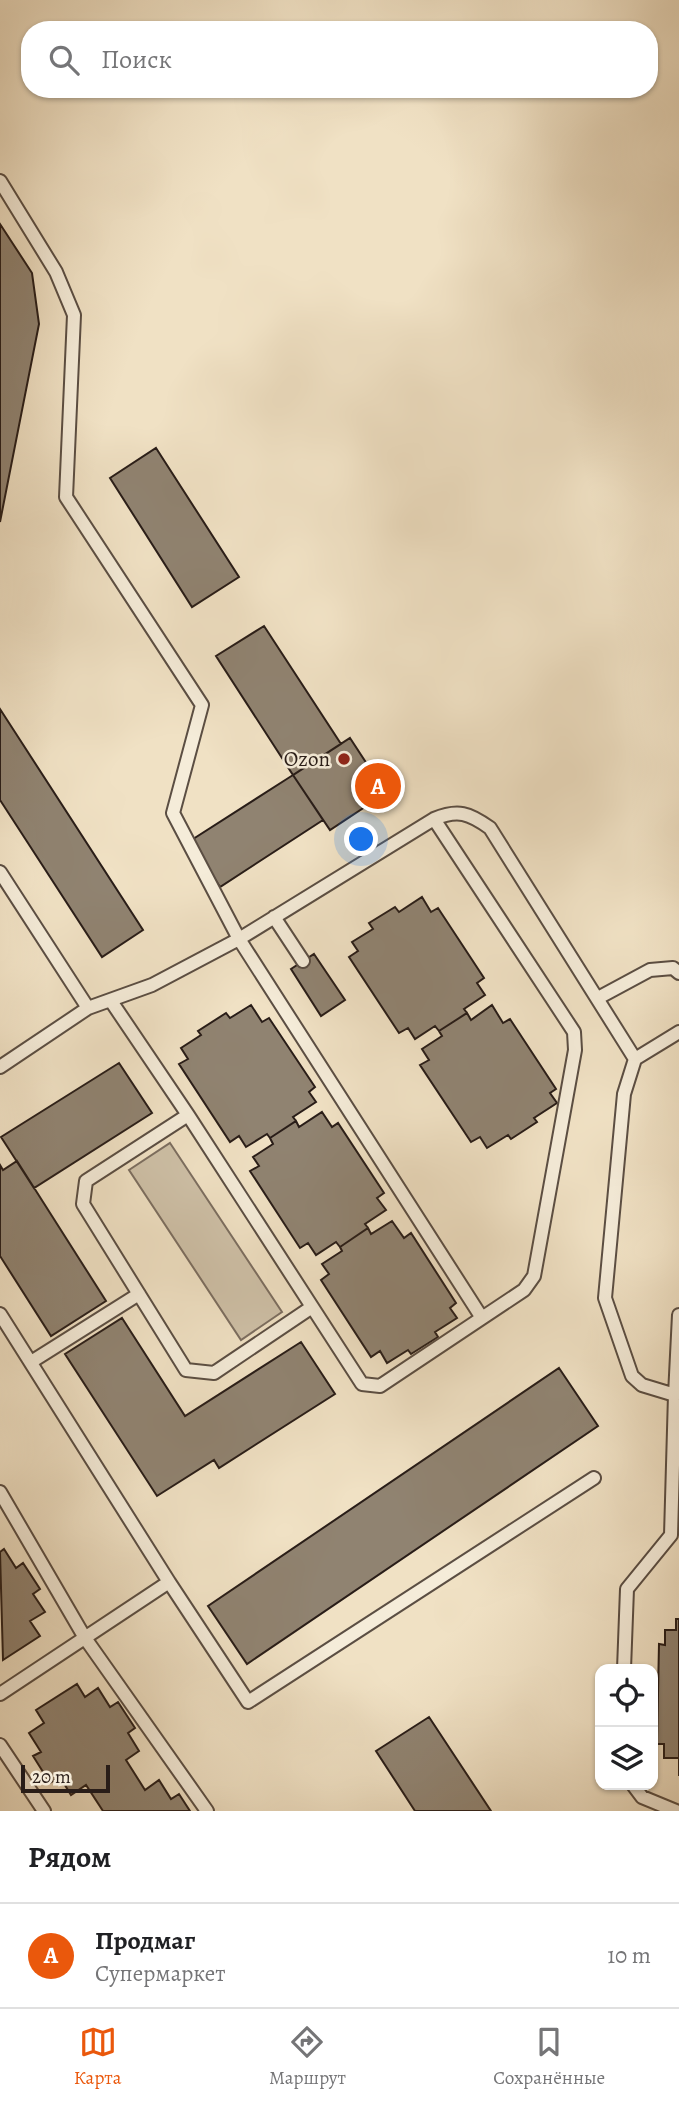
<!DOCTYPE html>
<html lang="ru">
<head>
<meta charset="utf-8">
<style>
	:root { --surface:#fff; --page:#f2f2f2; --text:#202124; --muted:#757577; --line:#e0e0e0; --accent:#ea580c }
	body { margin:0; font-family:Alegreya,serif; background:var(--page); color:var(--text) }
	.controls { position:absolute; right:21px; bottom:21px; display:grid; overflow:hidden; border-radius:14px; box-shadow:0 2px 5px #0004 }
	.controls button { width:63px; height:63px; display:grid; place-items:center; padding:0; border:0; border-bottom:2px solid var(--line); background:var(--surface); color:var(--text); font:35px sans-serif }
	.scale { position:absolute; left:21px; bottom:18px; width:89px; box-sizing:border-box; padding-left:7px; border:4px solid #291d18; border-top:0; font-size:19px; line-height:24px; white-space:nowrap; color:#291d18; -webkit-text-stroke:5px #f5ecd9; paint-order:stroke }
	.you { position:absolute; left:362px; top:840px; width:24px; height:24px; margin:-18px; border:5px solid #fff; border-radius:50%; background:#1a73e8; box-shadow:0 0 0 10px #1a73e833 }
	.badge { display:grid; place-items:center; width:46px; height:46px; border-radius:50%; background:var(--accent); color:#fff; font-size:23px; font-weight:700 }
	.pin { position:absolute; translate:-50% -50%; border:4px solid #fff; box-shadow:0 2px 7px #0006 }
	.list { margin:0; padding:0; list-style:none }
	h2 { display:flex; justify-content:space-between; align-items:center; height:91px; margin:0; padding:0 28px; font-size:30px }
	h2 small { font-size:23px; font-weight:400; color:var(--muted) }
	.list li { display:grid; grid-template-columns:46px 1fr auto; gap:21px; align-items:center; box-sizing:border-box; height:105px; padding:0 28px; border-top:2px solid var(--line) }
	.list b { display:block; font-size:26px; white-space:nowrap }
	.list p { margin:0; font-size:23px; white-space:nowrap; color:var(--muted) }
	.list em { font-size:23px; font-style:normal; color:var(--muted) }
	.icon { flex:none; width:38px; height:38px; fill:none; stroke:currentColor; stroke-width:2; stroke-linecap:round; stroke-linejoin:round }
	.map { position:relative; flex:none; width:679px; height:1811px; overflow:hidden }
	.search { position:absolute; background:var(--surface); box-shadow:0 2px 5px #0004; left:21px; right:21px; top:21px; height:77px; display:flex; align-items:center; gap:18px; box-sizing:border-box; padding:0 24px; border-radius:28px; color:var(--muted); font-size:26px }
	.sheet { height:196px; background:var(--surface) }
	nav { display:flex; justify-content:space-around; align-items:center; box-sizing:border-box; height:98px; border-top:2px solid var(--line); background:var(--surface); font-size:19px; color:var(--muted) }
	nav a { display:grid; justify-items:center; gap:4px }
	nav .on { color:var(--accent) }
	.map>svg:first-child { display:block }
</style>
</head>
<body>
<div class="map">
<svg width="679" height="1811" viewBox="0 0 679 1811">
	<rect width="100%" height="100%" fill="#f0e1c4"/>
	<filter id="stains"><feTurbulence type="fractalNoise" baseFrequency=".00286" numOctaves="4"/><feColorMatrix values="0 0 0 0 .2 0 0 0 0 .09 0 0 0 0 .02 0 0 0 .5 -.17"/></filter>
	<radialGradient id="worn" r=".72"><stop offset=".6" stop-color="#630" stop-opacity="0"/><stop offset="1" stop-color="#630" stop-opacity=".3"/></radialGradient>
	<path fill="#cec0a7" stroke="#7c6e60" stroke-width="2" d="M170 1143 282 1312 241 1340 129 1170Z"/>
	<path fill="#908371" stroke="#291d18" stroke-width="2" d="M0 224 32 273 39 324 0 522Z
		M156 448 239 577 192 607 110 478Z
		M264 626 341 744 293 775 216 656Z
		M0 709 143 930 102 957 0 800Z
		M350 738 386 793 330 830 293 775Z
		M293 775 323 820 220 887 190 841Z
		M422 897 431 912 438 908 484 978 477 983 485 995 464 1009 467 1013 439 1031 435 1026 415 1039 408 1028 399 1033 349 957 358 951 352 942 373 929 369 923 395 907 399 912Z
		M314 954 345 1000 321 1016 291 969Z
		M251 1005 262 1022 269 1018 315 1087 309 1092 316 1102 293 1117 296 1121 270 1138 267 1134 246 1147 239 1136 230 1142 179 1064 188 1059 181 1048 201 1035 198 1031 226 1013 230 1018Z
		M492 1005 503 1023 510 1019 556 1089 550 1093 557 1103 534 1118 537 1122 511 1139 508 1135 487 1148 480 1137 471 1142 420 1065 429 1060 422 1049 442 1036 439 1031 467 1013 471 1020Z
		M119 1063 152 1113 34 1188 1 1137Z
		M322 1112 332 1127 338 1123 384 1193 377 1198 386 1210 365 1224 368 1228 340 1247 336 1242 316 1255 308 1243 300 1248 250 1171 259 1166 253 1157 273 1144 270 1138 296 1121 299 1127Z
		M17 1161 106 1301 51 1336 0 1256V1165L3 1170Z
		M392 1221 404 1238 411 1233 456 1303 450 1308 457 1318 435 1332 438 1337 411 1354 408 1350 387 1363 380 1351 371 1357 321 1280 329 1274 322 1264 342 1251 340 1247 368 1228 371 1234Z
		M122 1318 185 1416 301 1342 335 1394 219 1468 214 1460 157 1496 65 1354Z
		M559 1368 598 1426 247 1664 208 1606Z
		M4 1549 16 1568 23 1563 40 1589 33 1594 45 1612 30 1621 40 1636 3 1660 0 1552Z
		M676 1619H679V1776V1758H664V1744H657L659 1644 665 1645V1630H676Z
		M77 1684 85 1697 98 1688 110 1707 118 1702 135 1728 128 1733 139 1751 126 1760 145 1790 159 1780 171 1799 179 1794 190 1811H103L86 1785 71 1795 60 1777 50 1783 33 1756 41 1752 29 1733 44 1723 36 1710Z
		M429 1717 491 1811H415L376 1751Z"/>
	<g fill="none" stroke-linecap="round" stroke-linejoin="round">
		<g stroke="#5b4e43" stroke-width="16">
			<path id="lane" d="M0 181 56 272 74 315 66 497 202 705 173 813 239 939 482 1318
				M0 872 88 1008
				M274 917 303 961
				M598 998 650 970 673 968 679 973
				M111 1001 188 1115 362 1384 380 1386 524 1290 534 1276 575 1050 574 1032 434 819
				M0 1067 88 1008 152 985 239 939 434 819C458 809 469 813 490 828L635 1059
				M188 1115 86 1181 83 1204 186 1370 214 1373 312 1307
				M0 1314 169 1582 0 1694
				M31 1362 139 1294
				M675 1395 679 1315
				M0 1492 85 1638 207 1811
				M169 1582 248 1702 594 1478
				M624 1669 627 1589 671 1535 675 1395 642 1385 632 1376 605 1298 624 1094 635 1059 679 1032
				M0 1745 44 1811
				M633 1785 642 1797 676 1811"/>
		</g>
		<use href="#lane" stroke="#f5ecd9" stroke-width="12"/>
	</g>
	<circle fill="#8f2418" stroke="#f5ecd9" stroke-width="2.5" cx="344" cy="759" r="7"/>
	<g text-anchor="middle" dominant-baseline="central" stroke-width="5" stroke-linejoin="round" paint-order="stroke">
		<g font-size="21" fill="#291d18" stroke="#f5ecd9" text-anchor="end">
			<text x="330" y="759">Ozon</text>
		</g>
	</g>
	<rect width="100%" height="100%" filter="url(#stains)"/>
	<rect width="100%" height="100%" fill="url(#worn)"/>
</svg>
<div class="controls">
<button><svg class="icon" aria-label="locate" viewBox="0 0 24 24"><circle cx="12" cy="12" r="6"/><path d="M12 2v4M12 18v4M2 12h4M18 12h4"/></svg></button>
<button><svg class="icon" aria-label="layers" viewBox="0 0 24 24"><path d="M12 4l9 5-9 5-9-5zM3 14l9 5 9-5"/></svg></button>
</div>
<div class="scale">20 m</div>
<div class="you"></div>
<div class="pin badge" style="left:378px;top:786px">A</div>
<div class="search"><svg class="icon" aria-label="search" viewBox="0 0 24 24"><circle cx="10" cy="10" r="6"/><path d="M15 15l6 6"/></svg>Поиск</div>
</div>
<section class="sheet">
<h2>Рядом<small></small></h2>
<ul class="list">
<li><span class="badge">A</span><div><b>Продмаг</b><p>Супермаркет</p></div><em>10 m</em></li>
</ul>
</section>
<nav>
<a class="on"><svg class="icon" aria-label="map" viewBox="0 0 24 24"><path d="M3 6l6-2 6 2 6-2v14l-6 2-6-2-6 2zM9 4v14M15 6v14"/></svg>Карта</a>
<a><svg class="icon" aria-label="directions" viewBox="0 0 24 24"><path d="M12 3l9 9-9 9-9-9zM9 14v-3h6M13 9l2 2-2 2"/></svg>Маршрут</a>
<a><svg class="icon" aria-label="saved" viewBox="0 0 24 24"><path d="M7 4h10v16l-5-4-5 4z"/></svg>Сохранённые</a>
</nav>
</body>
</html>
